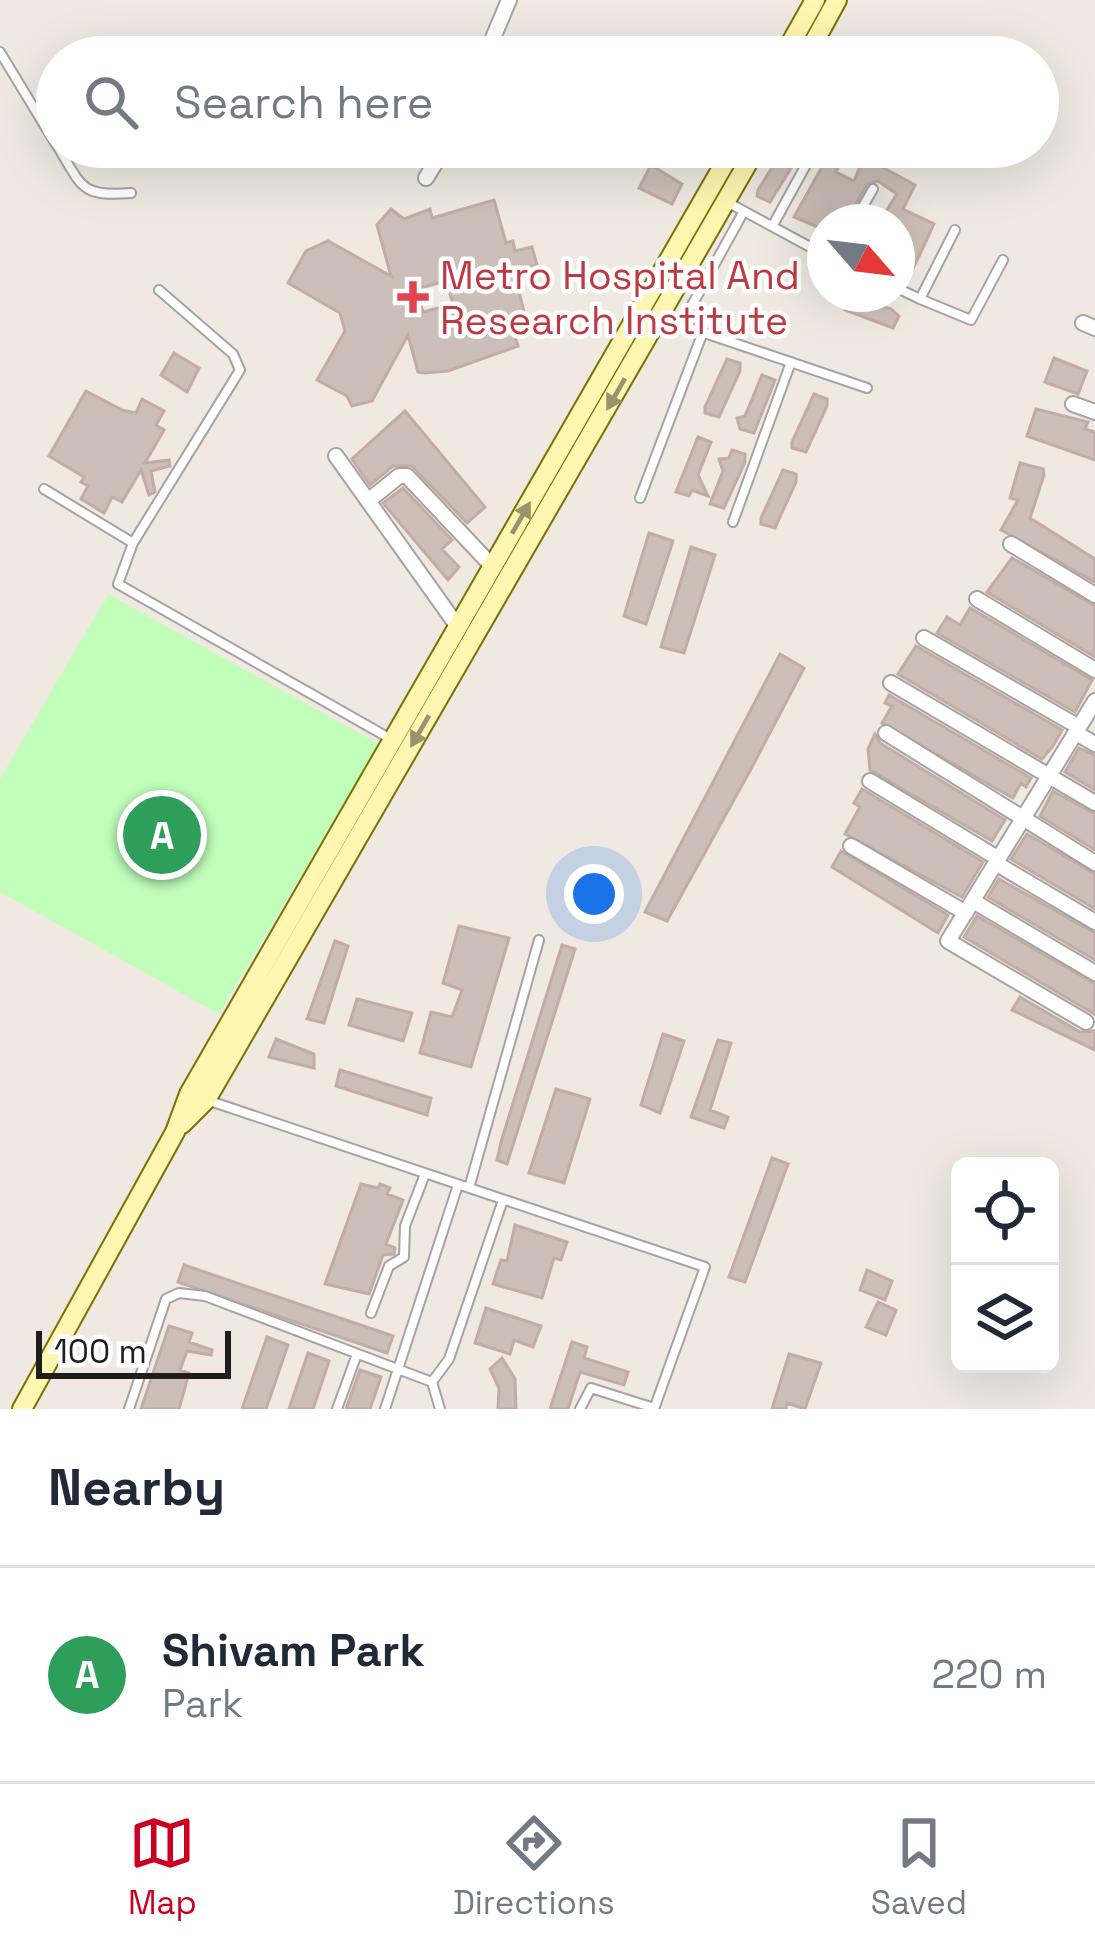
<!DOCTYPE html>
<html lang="en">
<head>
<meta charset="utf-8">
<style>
	:root { --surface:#fff; --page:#f2f2f3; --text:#1f2937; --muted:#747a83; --line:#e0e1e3; --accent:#cb0020 }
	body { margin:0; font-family:"Space Grotesk",sans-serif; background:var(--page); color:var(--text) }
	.controls { position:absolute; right:36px; bottom:36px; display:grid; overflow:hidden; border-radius:18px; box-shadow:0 12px 48px #0002 }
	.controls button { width:108px; height:108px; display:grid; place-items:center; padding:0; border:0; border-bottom:3px solid var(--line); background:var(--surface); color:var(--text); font:60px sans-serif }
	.compass { position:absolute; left:807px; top:204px; width:108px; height:108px; border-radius:50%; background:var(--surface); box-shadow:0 12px 48px #0002; rotate:118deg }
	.scale { position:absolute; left:36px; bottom:30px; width:195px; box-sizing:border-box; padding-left:12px; border:6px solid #1d1d1d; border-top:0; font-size:33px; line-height:42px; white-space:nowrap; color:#1d1d1d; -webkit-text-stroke:9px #fff; paint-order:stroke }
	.you { position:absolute; left:594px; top:894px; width:42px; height:42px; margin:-30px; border:9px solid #fff; border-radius:50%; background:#1a73e8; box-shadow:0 0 0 18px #1a73e833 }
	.badge { display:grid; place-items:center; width:78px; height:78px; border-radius:50%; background:var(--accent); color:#fff; font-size:39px; font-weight:700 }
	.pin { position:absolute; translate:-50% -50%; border:6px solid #fff; box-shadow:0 3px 12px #0006 }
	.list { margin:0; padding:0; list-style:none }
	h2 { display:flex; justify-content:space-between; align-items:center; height:156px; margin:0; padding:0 48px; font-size:51px }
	h2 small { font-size:39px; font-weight:400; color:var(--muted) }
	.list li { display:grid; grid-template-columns:78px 1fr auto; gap:36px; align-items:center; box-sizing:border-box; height:216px; padding:0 48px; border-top:3px solid var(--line) }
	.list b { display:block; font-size:45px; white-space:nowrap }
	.list p { margin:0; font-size:39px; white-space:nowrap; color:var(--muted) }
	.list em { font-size:39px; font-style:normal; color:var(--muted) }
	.icon { flex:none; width:66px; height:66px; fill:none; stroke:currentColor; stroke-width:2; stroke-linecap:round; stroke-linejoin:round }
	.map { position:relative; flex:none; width:1095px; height:1409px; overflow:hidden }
	.search { position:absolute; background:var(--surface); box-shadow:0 12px 48px #0002; left:36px; right:36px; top:36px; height:132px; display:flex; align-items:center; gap:30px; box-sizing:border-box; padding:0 42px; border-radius:66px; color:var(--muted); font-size:45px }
	.sheet { height:372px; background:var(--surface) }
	nav { display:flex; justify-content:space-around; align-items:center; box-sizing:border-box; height:168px; border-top:3px solid var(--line); background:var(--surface); font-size:33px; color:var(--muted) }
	nav a { display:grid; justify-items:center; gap:6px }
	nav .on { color:var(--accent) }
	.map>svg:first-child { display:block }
</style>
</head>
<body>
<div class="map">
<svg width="1095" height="1409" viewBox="0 0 1095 1409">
	<rect width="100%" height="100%" fill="#efe9e2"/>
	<path fill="#c0feba" d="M108 594 379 744 219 1014 0 892V779Z"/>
	<path fill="#ccbeb8" stroke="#c2aca3" stroke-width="3" fill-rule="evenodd" d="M785 147H804L770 202 757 196 758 190Z
		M807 147H849L836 172 854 181 864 157 915 185 903 209 934 224 912 271H897V222H879L897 194 878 181 867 184 846 222H825V230L794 217 827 158Z
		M651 165 682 184 672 204 639 188Z
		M494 200 506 243 513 241 515 251 532 247 537 265 520 269 522 278 516 280 528 327 514 332 518 346 448 371 424 373 418 372 408 335 372 401 352 406 347 396 317 380 345 331 340 313 288 283 306 251 328 241 391 276 377 225 391 209 404 219 430 209 432 218ZM446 281 453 304 423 312 416 289Z
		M845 294 891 309 899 316 893 328 845 310Z
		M174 353 199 368 187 392 161 375Z
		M1054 358 1087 371 1078 394 1045 382Z
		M727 359 740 363V371L719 417 705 413V407Z
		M762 375 775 380 754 433 740 429 737 418 745 416Z
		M86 391 122 410 136 413 142 399 164 411 156 425 164 430 145 463 169 460 170 466 151 471 155 492 149 495 141 470 122 502 112 497 104 513 81 499 88 486 81 482 84 477 49 456Z
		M814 394 827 399V406L806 452 792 448V442Z
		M1036 409 1088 422 1085 429 1095 432V460L1027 436Z
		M405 411 485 507 467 523 412 466H393L370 485 352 459Z
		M698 437 711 442 698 475 708 496 692 490 689 496 676 492Z
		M732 450 745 454V462L724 508 710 504 723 471 719 459 729 458Z
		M1020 463 1043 469 1044 475 1030 518 1095 559V582L1001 530 1018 500 1010 498Z
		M783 470 796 474V482L775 528 761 524V518Z
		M403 488 452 540 442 549 459 567 448 580 383 503Z
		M649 533 673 541 646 624 624 616Z
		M691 547 715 555 684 653 661 647Z
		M1012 558 1095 606V657L987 592Z
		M970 608 1092 680 1075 712 937 633 947 617 960 625Z
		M916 646 1062 730 1053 746 1042 759 898 674Z
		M780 654 804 668 751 769 667 921 645 912Z
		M889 695 1031 778 1026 787 1021 783 1013 798 882 723 892 706 885 703Z
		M875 734 880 743 1005 820 992 841 870 770 868 749Z
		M1079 748 1095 755V790L1065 772Z
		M862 789 983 862 962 897 845 834 860 807 854 803Z
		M1053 791 1095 814V850L1040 816Z
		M1027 834 1095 874V909L1011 859Z
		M841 851 948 915 938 933 832 867Z
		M999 879 1095 933V960L988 897Z
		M977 916 1095 984 1094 1014 964 937Z
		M459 926 509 938 471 1067 420 1053 431 1012 452 1017 462 990 443 983Z
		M335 941 348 946 324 1023 307 1019Z
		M562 945 575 949 507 1164 497 1160 501 1142Z
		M1020 997 1080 1032 1095 1031V1050L1012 1010Z
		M357 999 412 1013 403 1041 349 1025Z
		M663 1034 684 1041 660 1113 641 1105Z
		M276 1039 314 1054V1068L269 1057Z
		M718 1040 731 1043 710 1110 728 1117 724 1128 691 1117Z
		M340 1070 431 1098 427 1115 336 1086Z
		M556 1089 590 1099 564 1183 529 1173Z
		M772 1158 788 1164 745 1282 729 1277Z
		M361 1184 378 1188 380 1184 390 1188 387 1194 403 1200 386 1244 395 1248 394 1254 383 1255 369 1294 325 1284Z
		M515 1225 567 1242 561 1260 554 1258 542 1298 493 1284 501 1260 507 1261Z
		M184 1265 393 1336 387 1353 178 1282Z
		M867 1270 892 1281 885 1300 860 1290Z
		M878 1302 896 1310 886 1335 866 1327Z
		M486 1308 541 1326 533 1347 514 1340 510 1354 475 1343Z
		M169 1326 192 1333 189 1342 212 1350 211 1355 187 1351 180 1370 189 1373 179 1409H141Z
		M267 1337 288 1345 266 1409H242Z
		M572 1342 587 1347 584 1358 628 1372 624 1385 580 1372 568 1409H550Z
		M308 1353 329 1361 313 1409H289Z
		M789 1354 821 1363 805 1409 787 1403 786 1409H772Z
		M502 1358 515 1379 516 1409H498L499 1388 490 1369Z
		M360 1370 381 1377 370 1409H346Z"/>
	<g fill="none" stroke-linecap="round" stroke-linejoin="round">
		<g stroke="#a4a4a4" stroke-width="12">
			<path id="lane" d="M0 52 57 146
				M58 147C82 187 81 197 131 193
				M727 202 825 255
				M744 211 681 325 867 388
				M854 222 873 189
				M773 225 807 163
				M897 288 920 299 955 230
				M159 290 233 354 240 370 133 543 118 584 389 738
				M920 299 971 320 1003 260
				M44 489 133 543
				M640 498 703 332
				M733 522 791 362
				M207 1100 705 1267 654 1409
				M469 1188 539 940
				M371 1313 389 1266 404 1257 405 1226 425 1174
				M432 1382 449 1359 503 1200
				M432 1382 440 1409
				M129 1409 166 1299 179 1293 205 1296 432 1382
				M337 1409 357 1354
				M385 1409 458 1185
				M580 1409 591 1388 654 1408"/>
		</g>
		<g stroke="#a4a4a4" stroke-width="18">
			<path id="street" d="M485 57 509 0
				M426 178 445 147
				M1083 323 1095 328
				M1073 404 1095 412
				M336 456 458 627
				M368 501 399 476H407L493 567
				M1011 544 1095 595
				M977 599 1095 670
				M924 638 1079 727
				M891 683 1095 803
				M886 733 1095 863
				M1076 733 1095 744
				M870 781 999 859
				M851 846 966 913
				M997 864 1095 922
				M973 901 1095 973
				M1086 1022 948 941 1095 701"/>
		</g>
		<g stroke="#797200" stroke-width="22">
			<path id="secondary" d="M783 57 815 0
				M806 57 837 0
				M182 1124 206 1100 757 147
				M22 1409 175 1132 189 1094 734 147"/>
		</g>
		<use href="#lane" stroke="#fff" stroke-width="8"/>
		<use href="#street" stroke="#fff" stroke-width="14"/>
		<use href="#secondary" stroke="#fff6b1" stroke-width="18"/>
	</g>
	<defs><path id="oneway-solid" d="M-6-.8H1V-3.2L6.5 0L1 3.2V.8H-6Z" transform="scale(3)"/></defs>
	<g fill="#99946e">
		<use href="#oneway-solid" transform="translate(616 394) rotate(120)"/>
		<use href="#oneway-solid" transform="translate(521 518) rotate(-60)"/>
		<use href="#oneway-solid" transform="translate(420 731) rotate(120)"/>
	</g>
	<path fill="#e0444e" stroke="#fff" stroke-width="4.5" d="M407 279h12v12h12v12h-12v12h-12v-12h-12v-12h12z"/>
	<g text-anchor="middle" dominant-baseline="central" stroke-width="9" stroke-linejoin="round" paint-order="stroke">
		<g font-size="39" fill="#be3a42" stroke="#fff" text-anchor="start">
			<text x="440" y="275">Metro Hospital And<tspan x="440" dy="45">Research Institute</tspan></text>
		</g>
	</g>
</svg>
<div class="controls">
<button><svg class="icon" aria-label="locate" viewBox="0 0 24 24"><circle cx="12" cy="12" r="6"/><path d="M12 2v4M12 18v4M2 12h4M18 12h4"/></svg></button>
<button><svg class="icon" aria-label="layers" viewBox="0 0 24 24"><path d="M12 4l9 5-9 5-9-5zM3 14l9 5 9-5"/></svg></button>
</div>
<svg class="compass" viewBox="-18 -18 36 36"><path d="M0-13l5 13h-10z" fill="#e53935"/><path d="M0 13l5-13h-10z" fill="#747a83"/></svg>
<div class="scale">100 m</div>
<div class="you"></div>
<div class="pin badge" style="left:162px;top:835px;background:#2e9e5b">A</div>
<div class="search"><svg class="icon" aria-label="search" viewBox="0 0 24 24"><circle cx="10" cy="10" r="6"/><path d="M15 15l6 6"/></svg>Search here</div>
</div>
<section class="sheet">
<h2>Nearby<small></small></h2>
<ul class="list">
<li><span class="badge" style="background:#2e9e5b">A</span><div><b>Shivam Park</b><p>Park</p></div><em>220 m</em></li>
</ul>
</section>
<nav>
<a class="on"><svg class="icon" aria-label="map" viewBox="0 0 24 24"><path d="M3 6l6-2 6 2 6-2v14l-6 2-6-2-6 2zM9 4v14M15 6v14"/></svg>Map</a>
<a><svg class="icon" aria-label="directions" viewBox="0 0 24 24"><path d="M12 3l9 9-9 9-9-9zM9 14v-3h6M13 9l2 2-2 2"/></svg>Directions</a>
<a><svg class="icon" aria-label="saved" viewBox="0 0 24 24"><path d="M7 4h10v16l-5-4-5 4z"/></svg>Saved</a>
</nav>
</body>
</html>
